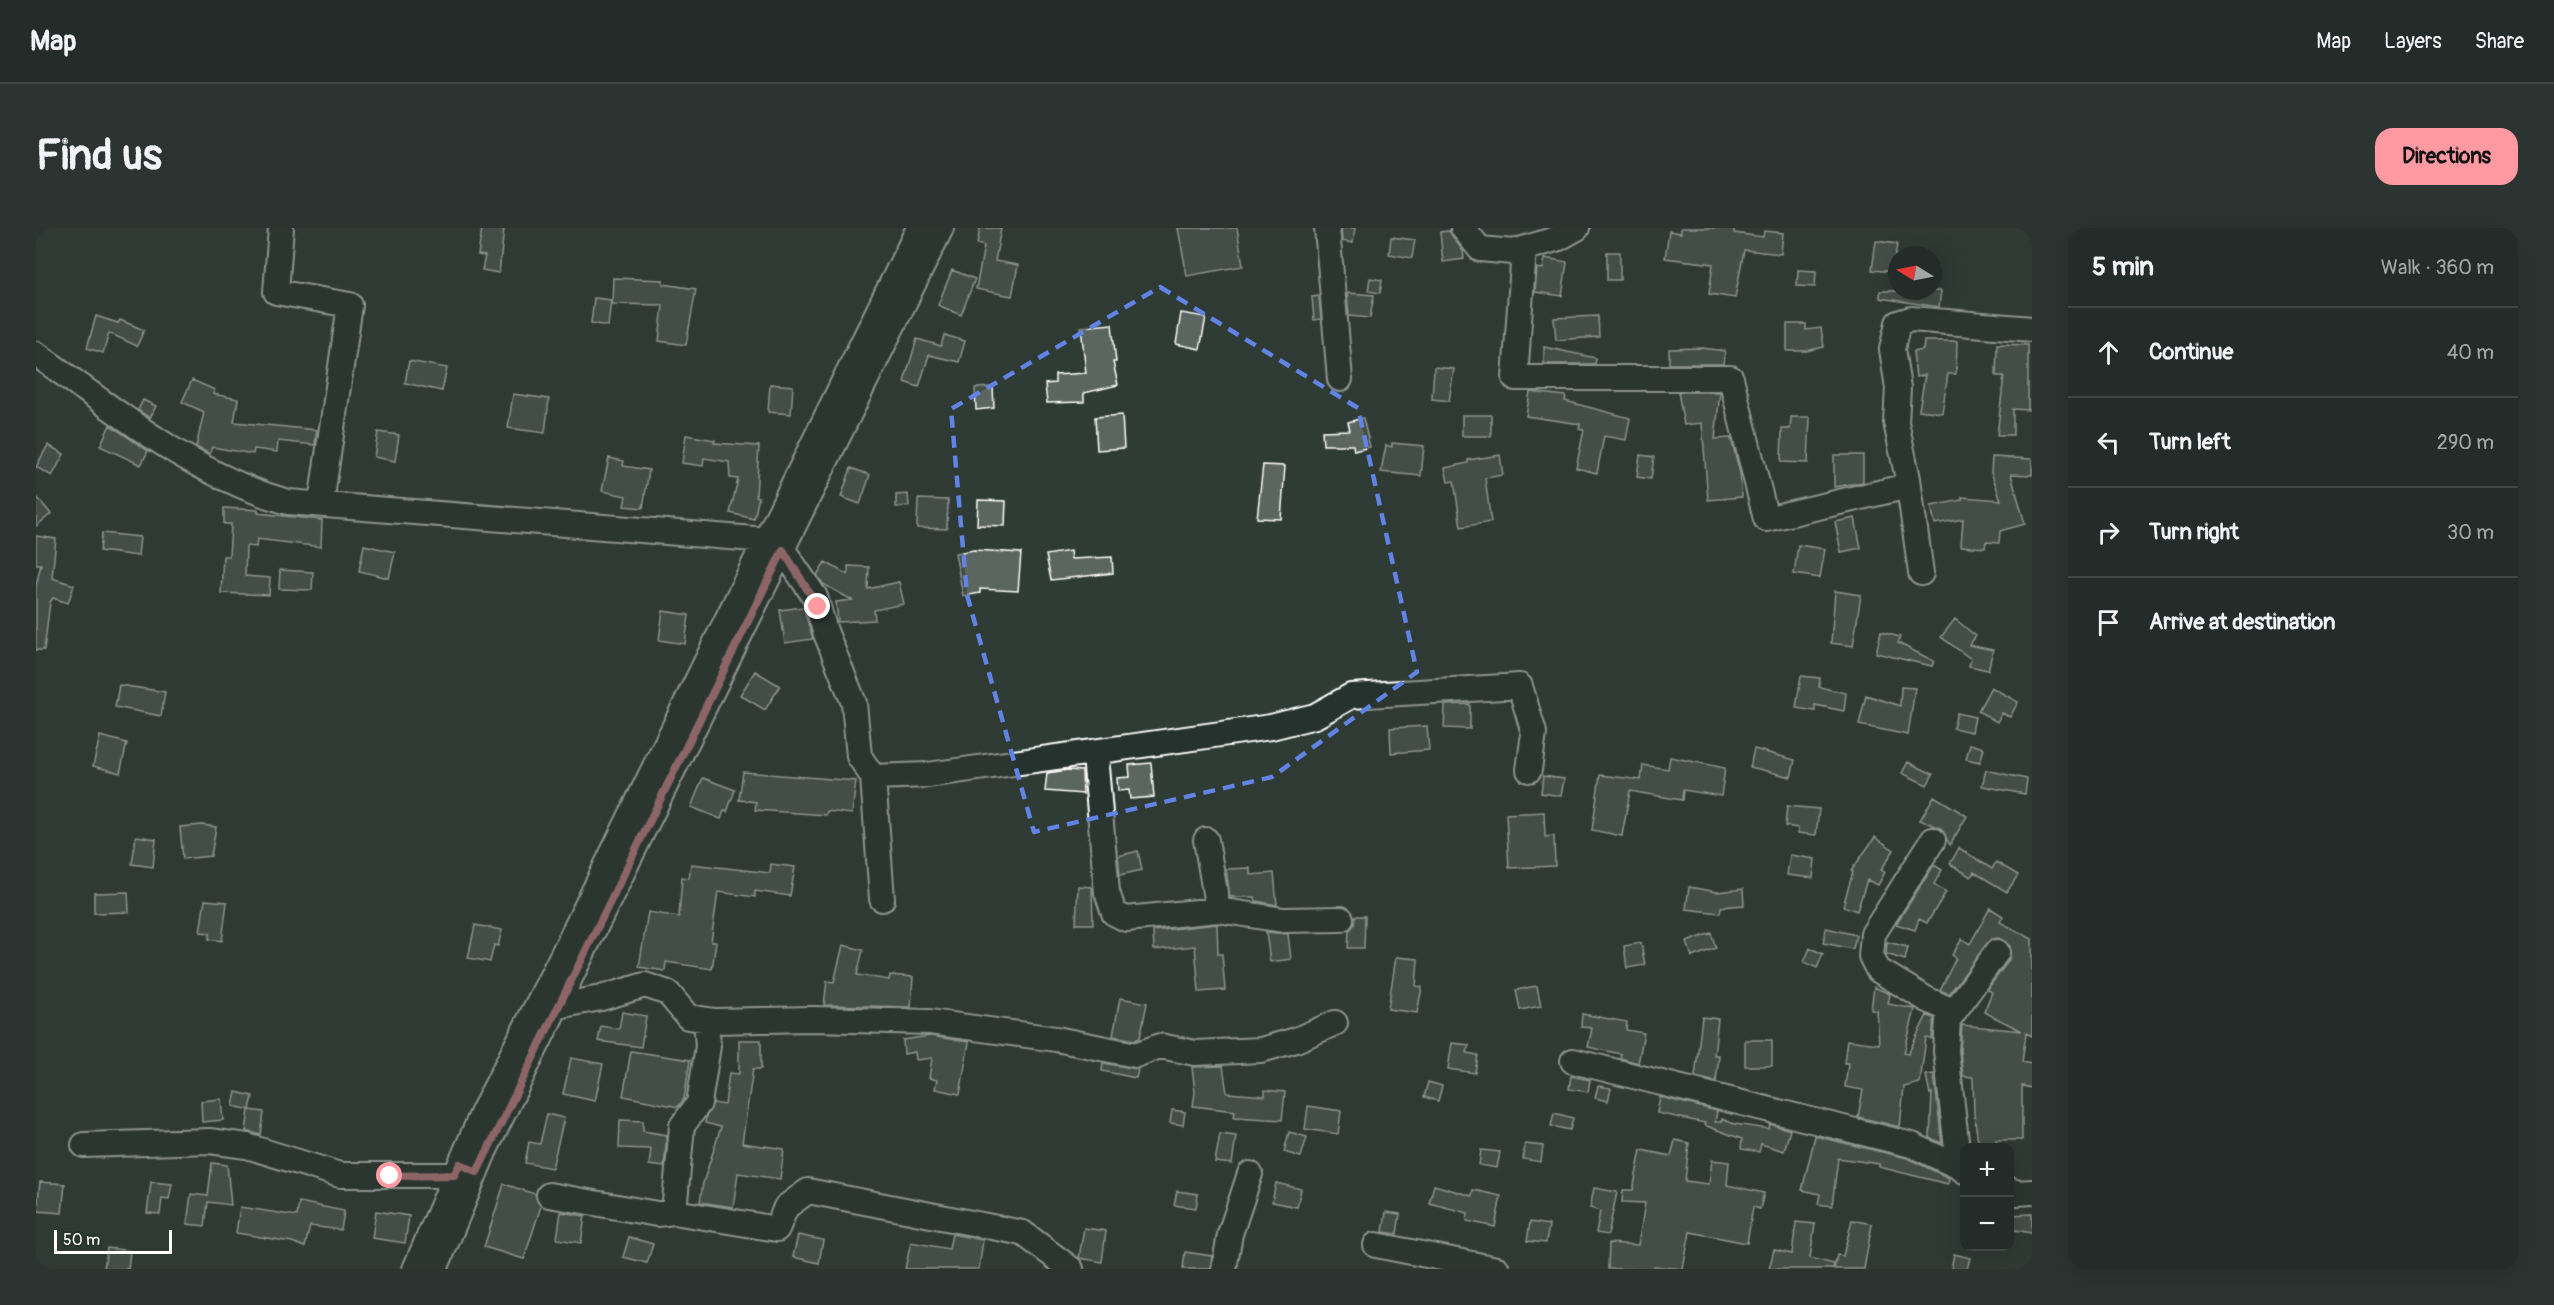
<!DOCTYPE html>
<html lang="en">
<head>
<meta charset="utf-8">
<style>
	:root { --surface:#232c28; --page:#2b3430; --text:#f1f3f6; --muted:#a3a7a8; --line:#404845; --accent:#ff9aa2 }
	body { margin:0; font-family:Pangolin,sans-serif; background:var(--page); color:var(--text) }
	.controls { position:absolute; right:18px; bottom:18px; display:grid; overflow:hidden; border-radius:12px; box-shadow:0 6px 24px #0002 }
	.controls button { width:54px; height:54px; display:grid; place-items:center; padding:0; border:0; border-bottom:2px solid var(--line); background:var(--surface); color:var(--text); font:30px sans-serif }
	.compass { position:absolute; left:1852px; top:18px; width:54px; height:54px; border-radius:50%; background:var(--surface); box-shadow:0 6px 24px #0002; rotate:280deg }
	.scale { position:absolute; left:18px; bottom:15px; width:118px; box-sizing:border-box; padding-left:6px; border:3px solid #fff; border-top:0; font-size:16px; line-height:21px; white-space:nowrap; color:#fff; -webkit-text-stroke:4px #26332d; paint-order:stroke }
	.stop { position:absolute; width:18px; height:18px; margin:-14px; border:4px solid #ff9aa2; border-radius:50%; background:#fff }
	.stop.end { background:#ff9aa2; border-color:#fff; box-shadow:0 2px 6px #0008 }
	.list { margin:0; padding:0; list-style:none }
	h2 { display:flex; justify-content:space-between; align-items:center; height:78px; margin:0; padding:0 24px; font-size:26px }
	h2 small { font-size:20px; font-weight:400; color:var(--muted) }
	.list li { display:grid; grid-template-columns:39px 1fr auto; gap:18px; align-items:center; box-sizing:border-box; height:90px; padding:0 24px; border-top:2px solid var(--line) }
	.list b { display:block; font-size:22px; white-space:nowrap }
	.list em { font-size:20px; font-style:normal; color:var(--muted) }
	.icon { flex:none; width:33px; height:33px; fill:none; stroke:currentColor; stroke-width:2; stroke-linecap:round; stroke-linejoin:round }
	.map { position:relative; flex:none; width:1996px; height:1041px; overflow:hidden; border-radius:18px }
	header { display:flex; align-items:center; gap:36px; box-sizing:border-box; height:84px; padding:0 30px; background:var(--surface); border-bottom:2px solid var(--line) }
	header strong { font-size:28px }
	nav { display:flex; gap:33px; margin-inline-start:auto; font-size:21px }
	.intro { display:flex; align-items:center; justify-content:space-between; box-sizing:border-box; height:144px; padding:0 36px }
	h1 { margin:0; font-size:42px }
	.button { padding:15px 27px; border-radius:18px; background:var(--accent); color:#111; font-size:21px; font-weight:700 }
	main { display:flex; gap:36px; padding:0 36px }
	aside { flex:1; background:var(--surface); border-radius:18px; box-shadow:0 6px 24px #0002 }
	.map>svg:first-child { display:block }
</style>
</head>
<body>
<header>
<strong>Map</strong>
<nav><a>Map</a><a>Layers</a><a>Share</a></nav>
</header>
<div class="intro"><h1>Find us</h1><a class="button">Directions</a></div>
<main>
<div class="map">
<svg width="1996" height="1041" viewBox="0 0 1996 1041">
	<rect width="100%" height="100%" fill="#2f3b35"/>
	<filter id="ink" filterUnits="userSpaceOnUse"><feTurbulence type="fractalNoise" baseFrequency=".0167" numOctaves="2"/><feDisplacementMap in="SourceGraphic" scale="12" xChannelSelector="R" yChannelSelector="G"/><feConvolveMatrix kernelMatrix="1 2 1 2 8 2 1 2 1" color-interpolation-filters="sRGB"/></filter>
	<g filter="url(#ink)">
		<path fill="#5b6661" stroke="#fff" stroke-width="1.5" d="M446 0 468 1 463 45 446 42 449 28 442 27Z
			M944 0H965L959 33 982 37 976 68 940 61 948 18 941 16Z
			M1142 0H1201L1207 38 1151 48Z
			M1305 0H1319L1317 15 1306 13Z
			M1645 0H1698V5L1727 9 1728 3 1747 5 1745 26 1708 22 1699 70 1673 66 1677 36 1629 30 1633 3 1645 5Z
			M1413 3 1427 23 1428 31 1407 34 1404 4Z
			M1355 9 1379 12 1376 30 1353 26Z
			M1840 13 1861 16 1857 44 1836 42Z
			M1571 24H1584V52H1571Z
			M1509 30 1531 34 1526 68 1499 64 1501 40 1507 41Z
			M916 42 939 51 925 87 902 77Z
			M1762 42 1780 43 1779 59 1761 58Z
			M577 50 627 52V56L660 61 650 117 623 113 627 77 576 76Z
			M1334 50 1346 52 1344 65 1332 63Z
			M1844 63H1905L1903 79 1844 70Z
			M1311 65 1338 67 1334 90 1313 88Z
			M1283 68 1285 91 1278 92 1276 69Z
			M558 70 575 72 572 98 555 95Z
			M1145 85 1170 89 1164 121 1140 116Z
			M60 88 82 95 84 92 108 102 101 118 73 105 67 125 51 120Z
			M1562 88 1563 109 1520 112 1518 90Z
			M1076 96 1080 134H1077L1082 157 1048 165V174L1011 175 1009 156 1019 155V147L1050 145 1045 99Z
			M1751 96H1770V102L1785 100 1788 119 1770 123H1751Z
			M908 107 929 113 923 134 893 127 883 159 868 154 881 111 905 118Z
			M1888 113H1921L1920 146H1912L1906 185 1883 182 1889 147 1880 149 1877 124 1887 122Z
			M1961 116 1992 117V182L1977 181V207H1961L1968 148H1960Z
			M1508 119 1560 130 1559 136H1508Z
			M1666 120 1689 123 1687 136H1633V121Z
			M373 133 411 140 406 163 369 155Z
			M1398 139 1418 141 1413 173 1396 171Z
			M156 152 179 162 177 166 202 171 198 194 281 202 279 217 242 213 241 224 218 221 217 226 176 219 174 226 160 219 168 184 146 174Z
			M734 156 757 158 755 186 732 184Z
			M957 159 958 180 940 182 939 160Z
			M1494 164 1530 168 1529 173 1594 190 1590 212 1568 208 1561 245 1540 240 1548 202 1543 201 1544 196 1490 188Z
			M1642 164H1684L1679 211 1695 210 1704 245 1706 269 1672 272 1666 195 1648 197Z
			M477 166 513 171 509 205 472 200Z
			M107 172 120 178 114 190 102 182Z
			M1086 187 1088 220 1061 222 1059 189Z
			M1426 187H1455V208H1426Z
			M1755 189H1774L1772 235 1745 234 1746 201H1754Z
			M1327 190 1334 219 1318 223 1317 217H1287L1286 203 1314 202 1312 194Z
			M74 197 112 223 105 237 64 218Z
			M342 204 363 207 359 233 338 229Z
			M650 207 679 212 678 215 723 218 720 268 723 269 718 291 694 285 702 251 694 250 693 234 668 230 667 238 646 235Z
			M1356 215 1388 218 1385 248 1345 244 1350 217 1356 219Z
			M12 217 28 226 16 248 0 239Z
			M1464 227 1467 247 1449 250 1455 294 1425 299 1418 253 1412 254 1409 240 1432 235V232Z
			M1604 227 1618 229 1615 251 1601 249Z
			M1798 227H1827V254L1798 259Z
			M1956 229 1996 231V247L1975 246 1989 296 1964 303 1963 315 1950 314 1949 320 1925 318 1927 291 1899 296 1895 278 1926 272V269L1965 272 1955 244Z
			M573 230 588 233 587 238 613 242 607 280 588 278 590 268 566 263Z
			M1227 237 1249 238 1245 291 1221 290Z
			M815 240 834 247 824 276 805 269Z
			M872 266 873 278 860 279V267Z
			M0 268 15 286 0 298Z
			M882 271 912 272 911 301 881 300Z
			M942 272 970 273 969 298 941 297Z
			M188 280 222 282V285L286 292 285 319 221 311 220 319 210 318 209 348 234 350 233 367 185 365 187 328H193L195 296H188Z
			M1819 290 1825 320 1805 324 1799 294Z
			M66 305 104 309 102 328 64 323Z
			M0 308 20 311 16 350 38 357 32 375 17 370 14 374 8 422H0V358L5 336H0Z
			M328 317 359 324 353 350 323 343Z
			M1762 317 1789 321 1784 350 1758 346Z
			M938 322 985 325 982 363 944 361V365L927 368 919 325Z
			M1034 323 1035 331 1076 329 1077 345 1015 352 1010 327Z
			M789 334 812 347V338L833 339 832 361 863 354 868 376 838 382 839 392 802 394 800 374 816 372 787 356 781 347Z
			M244 342 277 344 276 362 243 361Z
			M1799 363 1825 367 1817 418 1795 415Z
			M767 379 777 411 749 415 744 382Z
			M627 383 653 387 649 416 623 412Z
			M1919 391 1940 408 1933 417 1957 422 1952 442 1933 438 1935 431 1905 409Z
			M1845 404 1864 409 1862 415 1898 433 1896 438 1840 425Z
			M719 443 744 458 729 482 704 467Z
			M1765 448 1784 450 1783 459 1810 465 1808 483 1779 477V483L1760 480Z
			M83 457 129 464 125 488 79 479Z
			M1865 459 1879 460 1872 507 1823 497 1830 467 1864 478Z
			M1955 459 1982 474 1974 489 1966 485 1961 494 1942 483Z
			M1434 476V501L1408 500 1409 477Z
			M1921 485 1939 489 1936 504 1917 500Z
			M1391 498 1393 522 1355 525 1354 500Z
			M64 508 91 515 84 545 57 538Z
			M1934 516 1948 520 1944 534 1930 531Z
			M1718 521 1759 532 1755 549 1714 539Z
			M1634 529 1689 540 1685 568 1647 562 1646 572 1594 563 1586 608 1556 602 1564 547 1605 552 1607 537 1632 541Z
			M1872 534 1897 546 1891 557 1866 545Z
			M1115 535 1118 569 1094 571 1093 562 1082 563 1081 550 1094 549 1093 537Z
			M1032 542 1046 543 1047 566 1009 563 1011 545Z
			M1950 542 1991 551 1989 566 1946 558Z
			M707 544 820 553 816 586 791 583 790 587 719 582 720 574 703 572Z
			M1507 548 1528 551 1525 568 1505 565Z
			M667 550 699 562 691 584 688 583 685 591 655 579Z
			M1898 568 1931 588 1914 617 1905 600 1884 592Z
			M1751 578 1783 581 1780 607 1762 605V600L1749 598Z
			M1508 584 1509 609 1518 608 1519 638 1473 640 1470 586Z
			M166 597 180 599 175 628 147 631 144 599Z
			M100 608 120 611 117 639 96 636Z
			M1839 609 1858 622 1845 642 1849 644 1842 657 1831 652 1821 683 1807 678 1817 644 1815 643Z
			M1923 620 1956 641 1960 634 1982 647 1971 664 1938 644 1935 649 1914 636Z
			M1102 623 1106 642 1084 647 1082 628Z
			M1754 627 1779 631 1777 650 1751 647Z
			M655 636 734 645 735 636 759 639 754 668 719 663V669L682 664 675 714H680L676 741 630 734 629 743 603 739 612 684 643 689 646 649 653 650Z
			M1898 637 1906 642 1898 656 1910 664 1891 695 1883 691 1879 702 1860 696Z
			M1214 640V647L1238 645 1241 677 1220 673 1219 669H1194L1190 641Z
			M1042 658 1056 659 1057 696H1040Z
			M1653 659 1681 664 1707 661 1708 677 1685 679 1684 685 1650 681Z
			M92 664 93 684 58 685V665Z
			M169 672 191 674 186 713 173 711 174 705 164 704Z
			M1954 680 1967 688 1964 694 1996 711V808L1990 805 1986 834 1996 836V860L1986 858V912H1960L1962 920H1943L1938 886 1937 849 1927 848 1924 823 1926 797 1986 803 1948 784 1956 764 1952 762 1953 759 1973 732 1974 718 1963 710 1955 711 1913 766 1904 762 1920 730 1916 727 1926 711 1934 716Z
			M1319 688H1329L1328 720H1312L1313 703 1318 697Z
			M1181 696 1182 726H1186L1189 762 1163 764 1159 718 1118 722 1117 703Z
			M439 697 466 702 462 718 458 717 454 734 432 730Z
			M1790 700 1820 707 1817 721 1787 715Z
			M1230 704 1252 706 1255 731 1234 734Z
			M1675 705 1680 720 1656 729 1651 714Z
			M1851 714 1872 719 1869 732 1850 726Z
			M1605 715 1609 737 1591 740 1588 718Z
			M807 717 827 722 821 747 853 752 854 747 877 749 875 779 788 777 791 753 798 754Z
			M1774 720 1787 726 1781 740 1768 734Z
			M1360 729 1382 731 1380 758 1386 759 1381 785 1352 781Z
			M1501 758 1505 778 1484 782 1480 762Z
			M1838 759 1854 766 1852 776 1879 781 1868 825 1872 826 1891 787 1898 790 1896 811 1890 810 1884 855 1868 859 1864 899 1822 889 1827 862 1809 859 1812 835H1808L1811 812 1843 816 1841 783 1835 782Z
			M1084 770 1111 775 1104 810 1099 812 1077 808Z
			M586 784 610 788 605 819 562 813 565 798 583 801Z
			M1546 786 1591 794 1590 802 1608 805 1602 835 1584 830 1585 826 1552 819 1556 800 1545 799Z
			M1666 789 1682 791 1678 827H1683L1680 854 1659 849Z
			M894 808 933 814 924 866 899 861 901 852 893 850 896 830 880 832 879 824 868 826 867 812Z
			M703 812H725V841H717L706 915 748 921 744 951 702 945 697 979 664 974 667 955 685 899 669 895 670 889 677 875 689 877 693 845 703 846Z
			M1709 812H1736V838H1709Z
			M1416 815 1433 817 1431 825 1442 827 1439 845 1412 841Z
			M595 823 654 832 648 871 642 879 587 868Z
			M535 830 567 836 559 873 527 866Z
			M1067 835 1102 841 1100 850 1066 843Z
			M1187 838 1191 865 1229 868V862L1249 864 1246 892 1198 889 1199 883 1157 878 1159 864 1156 839Z
			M1898 846 1906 915 1894 910 1896 865 1894 866 1890 847Z
			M1535 848 1554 852 1552 864 1533 861Z
			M1392 854 1406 858 1402 873 1388 869Z
			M1562 858 1575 860 1572 873 1559 870Z
			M200 864 217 868 214 882 197 878Z
			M1624 869 1681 883 1679 894H1685L1686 891 1698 896 1733 901 1734 896 1754 902 1748 923 1725 916 1723 924 1705 921 1706 911 1668 897 1669 895 1621 885Z
			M185 871 187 892 166 894 165 873Z
			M1272 878 1305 883 1302 906 1269 901Z
			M213 882 228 884 225 907 210 903Z
			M1136 882 1149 884 1147 897 1134 895Z
			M1518 885 1537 890 1534 902 1515 898Z
			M511 886 528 890 516 940 489 935 493 914 504 916Z
			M584 892 607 893V903L631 907 628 939 613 937 615 921 583 920Z
			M1253 904 1271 909 1265 929 1248 924Z
			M1184 906 1200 908 1196 936 1179 934Z
			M1779 908 1871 930 1913 950 1912 956 1843 939V936L1802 930 1796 978 1782 976 1784 966 1766 962Z
			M1639 912 1653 915 1649 953 1673 956 1676 932 1693 934 1691 957 1728 965 1724 981 1717 979 1711 1015 1654 1004 1647 1041 1618 1038V1041H1572L1573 1015 1602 1017 1609 975 1586 974 1587 962H1597L1605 922 1635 928Z
			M1489 916 1507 918 1505 934 1487 931Z
			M1445 922 1464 924 1461 940 1443 937Z
			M176 935 191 937 195 977 172 974 169 998 151 996 155 966 172 968Z
			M4 954 29 956 26 985 1 983Z
			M115 954 136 956 133 971 126 970 124 986 111 985Z
			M1240 955 1265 961 1261 979 1236 974Z
			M468 956 499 966 505 978 488 1031 448 1019Z
			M1398 957 1436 968 1437 962 1465 968 1459 999 1431 993 1432 985 1393 975Z
			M1558 960 1581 964 1572 1007 1560 1005 1564 983 1554 980Z
			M1141 963 1162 966 1160 980 1138 977Z
			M263 974 308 983 305 1002 274 998 269 1019 256 1014 200 1005 204 979 261 988Z
			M340 983 373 988 369 1015 336 1010Z
			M525 984 549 988 545 1015 521 1011Z
			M1350 984 1364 986 1361 1006 1347 1004Z
			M1996 986V1005L1974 1001V987Z
			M1816 992 1836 996 1828 1041H1798L1801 1027 1807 1028Z
			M1494 994 1513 997 1510 1015 1491 1013Z
			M1760 994 1779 996 1774 1030 1798 1036 1797 1041H1733L1738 1022 1756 1026Z
			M1048 1000 1070 1003 1066 1034 1043 1030Z
			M916 1006 947 1012 943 1041H869L875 1014 913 1021Z
			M762 1007 787 1012 783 1035 757 1029Z
			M593 1009 617 1016 611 1035 587 1029Z
			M71 1020 94 1023 92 1041H68Z
			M1149 1024 1176 1028 1174 1041H1147Z
			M1918 1026 1934 1030 1931 1041H1915Z"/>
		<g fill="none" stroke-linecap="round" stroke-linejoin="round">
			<g stroke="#fff" stroke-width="28">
				<path id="minor" d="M245 0 240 64 314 77 285 275
					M1291 0 1304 151
					M1427 0 1444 21 1477 24 1523 10 1541 0
					M1488 21 1479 150H1695L1730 291 1864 260 1872 251 1860 194 1862 160 1856 121 1862 95 1875 91 1996 101
					M0 126C79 182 157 248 252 274L731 312 747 322 779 369 789 403 818 475 823 528 837 549 892 547 1235 499 1279 488 1315 468 1484 458 1498 505 1493 542
					M1872 251 1885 345
					M1063 523 1060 539 1071 664 1078 685 1090 691 1182 682 1170 612
					M837 549 846 671
					M1897 612 1837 706 1835 728 1842 742 1890 771 1916 783
					M1182 682 1247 692 1305 691
					M522 778 565 770 609 757 632 765 652 789 679 793 776 791 894 794 1020 811 1100 827 1124 818 1159 825 1225 822 1260 812 1299 795
					M1537 833 1876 917 1923 939
					M48 917 173 913 211 918 304 947H419
					M1928 943 1923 939 1910 823 1912 792 1961 724
					M1974 962 1981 965 1996 964
					M513 967 621 986 638 984 741 1001 750 979 772 963 987 1005 1035 1041
					M638 984 646 898 663 875 672 818 670 792
					M1340 1017 1461 1041
					M379 1041 446 886 530 720 883 0
					M399 1041 448 924 905 0
					M1188 1041 1194 1006 1214 946"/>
			</g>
			<use href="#minor" stroke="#26332d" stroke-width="24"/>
		</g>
	</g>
	<g fill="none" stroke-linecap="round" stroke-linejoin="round" filter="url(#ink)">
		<path stroke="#ff9aa2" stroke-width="8" d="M354 948 418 947 424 936 441 944 747 322 782 379"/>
	</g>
	<path d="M0 0H1996V1041H0ZM1124 59 1322 180 1381 444 1236 549 998 604 931 367 915 181Z" fill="#2f3b35" fill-opacity=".55" fill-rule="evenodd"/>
	<path fill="none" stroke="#6183e4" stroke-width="4.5" stroke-dasharray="12 8" stroke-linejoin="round" d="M1124 59 1322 180 1381 444 1236 549 998 604 931 367 915 181Z"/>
</svg>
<div class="controls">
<button>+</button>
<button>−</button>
</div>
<svg class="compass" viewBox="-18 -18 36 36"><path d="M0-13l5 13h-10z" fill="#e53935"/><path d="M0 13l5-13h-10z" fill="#a3a7a8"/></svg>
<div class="scale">50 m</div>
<div class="stop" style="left:354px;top:948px"></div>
<div class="stop end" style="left:782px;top:379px"></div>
</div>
<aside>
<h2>5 min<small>Walk · 360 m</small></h2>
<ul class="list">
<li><svg class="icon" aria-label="ahead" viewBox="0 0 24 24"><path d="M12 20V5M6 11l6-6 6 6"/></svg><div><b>Continue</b></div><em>40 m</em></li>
<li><svg class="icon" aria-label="left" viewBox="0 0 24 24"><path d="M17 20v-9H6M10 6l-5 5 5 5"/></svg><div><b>Turn left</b></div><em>290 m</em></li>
<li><svg class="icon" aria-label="right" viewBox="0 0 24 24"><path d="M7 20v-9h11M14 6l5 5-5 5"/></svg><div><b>Turn right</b></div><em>30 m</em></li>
<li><svg class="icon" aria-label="arrive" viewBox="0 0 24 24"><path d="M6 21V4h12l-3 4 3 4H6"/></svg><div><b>Arrive at destination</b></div></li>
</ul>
</aside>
</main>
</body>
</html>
